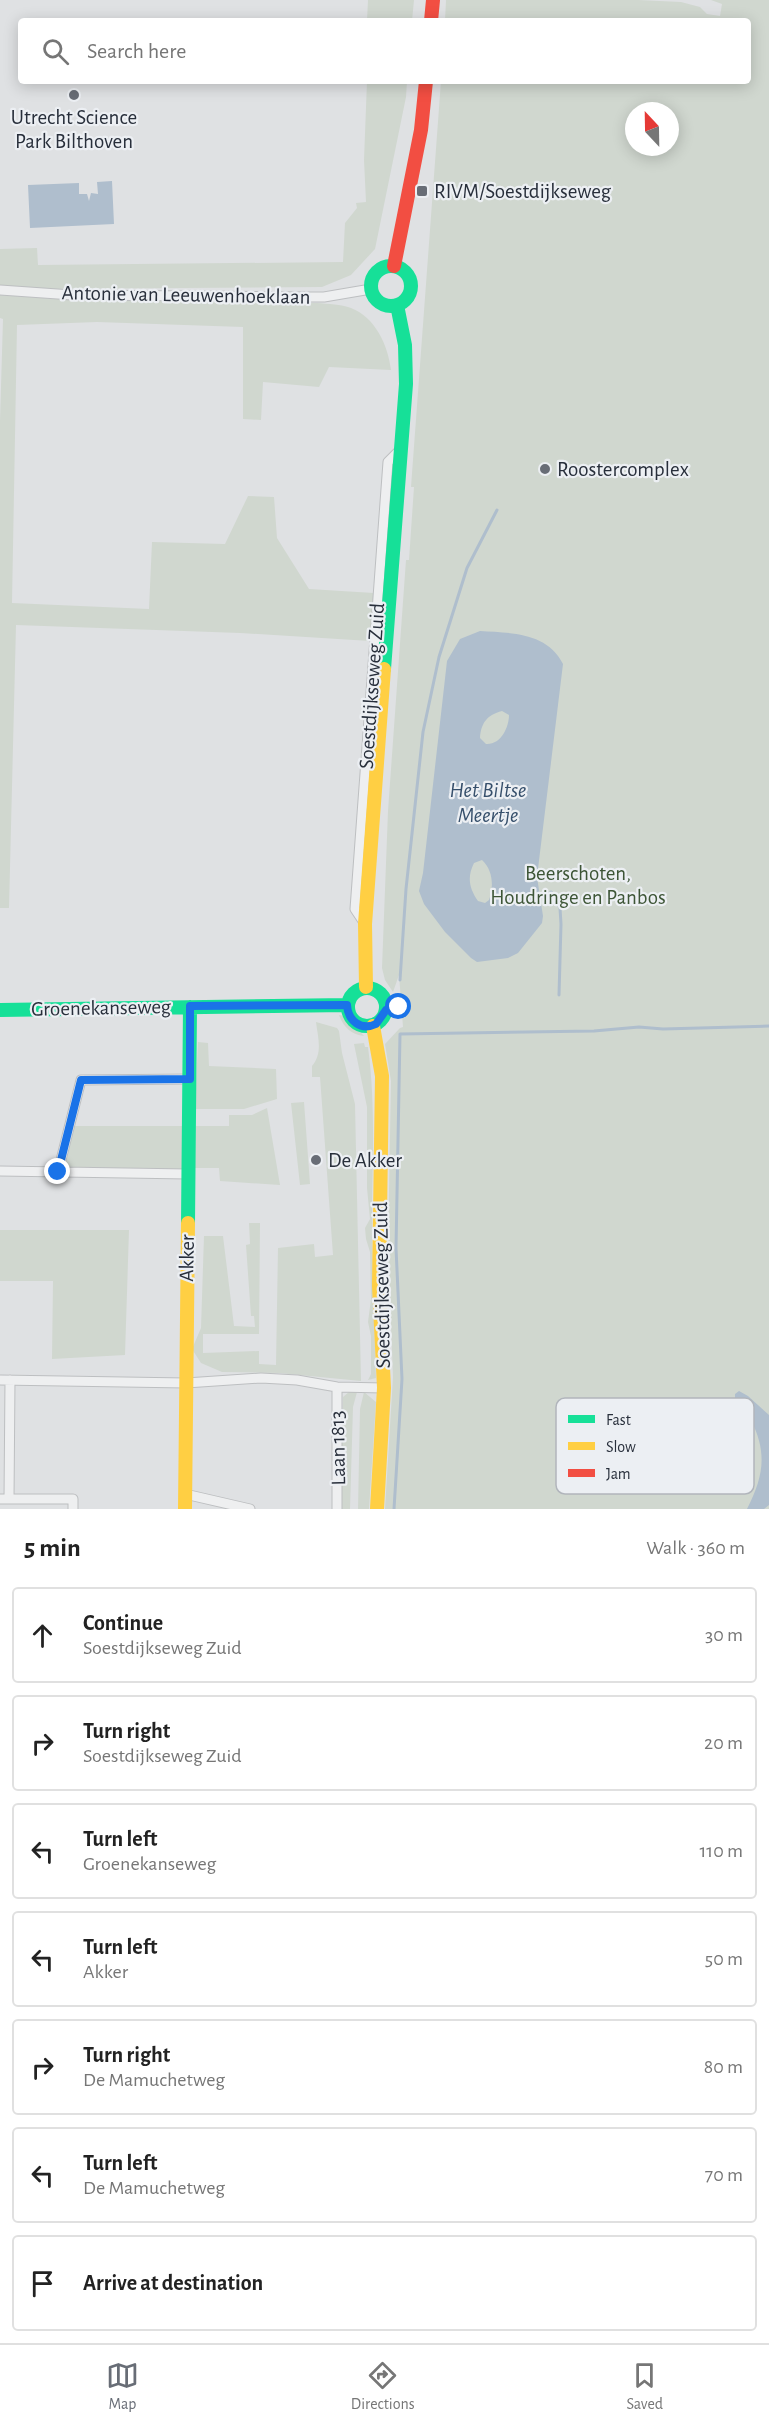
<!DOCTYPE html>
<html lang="en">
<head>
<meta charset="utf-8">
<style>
	:root { --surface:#fff; --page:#f6f6f6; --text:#222; --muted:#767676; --line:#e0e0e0; --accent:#686d76 }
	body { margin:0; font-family:"Alegreya Sans",sans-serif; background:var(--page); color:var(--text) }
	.compass { position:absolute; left:625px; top:102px; width:54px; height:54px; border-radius:50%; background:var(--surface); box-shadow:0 3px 15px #0003; rotate:338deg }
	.stop { position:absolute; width:18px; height:18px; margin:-14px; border:4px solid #1a73e8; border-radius:50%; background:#fff }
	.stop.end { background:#1a73e8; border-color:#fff; box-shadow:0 2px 6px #0008 }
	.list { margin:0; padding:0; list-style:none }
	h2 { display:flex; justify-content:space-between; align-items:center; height:78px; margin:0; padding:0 24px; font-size:26px }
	h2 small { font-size:20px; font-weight:400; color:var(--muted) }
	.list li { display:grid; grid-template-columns:39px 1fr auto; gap:18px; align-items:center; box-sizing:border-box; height:96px; margin:0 12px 12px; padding:0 12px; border:2px solid var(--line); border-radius:6px }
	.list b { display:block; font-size:22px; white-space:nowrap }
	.list p { margin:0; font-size:20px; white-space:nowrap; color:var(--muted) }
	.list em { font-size:20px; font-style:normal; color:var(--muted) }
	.icon { flex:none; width:33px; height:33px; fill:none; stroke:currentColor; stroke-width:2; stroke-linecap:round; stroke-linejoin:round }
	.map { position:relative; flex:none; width:769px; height:1509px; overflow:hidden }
	.search { position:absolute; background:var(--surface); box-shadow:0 3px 15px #0003; left:18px; right:18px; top:18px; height:66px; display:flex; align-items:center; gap:15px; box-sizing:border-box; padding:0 21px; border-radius:6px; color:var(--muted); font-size:22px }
	.sheet { height:834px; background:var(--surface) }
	nav { display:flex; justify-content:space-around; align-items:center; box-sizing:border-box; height:84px; border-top:2px solid var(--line); background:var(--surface); font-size:16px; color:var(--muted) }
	nav a { display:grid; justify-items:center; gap:3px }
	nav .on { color:var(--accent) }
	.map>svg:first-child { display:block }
</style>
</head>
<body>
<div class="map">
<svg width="769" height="1509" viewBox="0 0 769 1509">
	<rect width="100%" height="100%" fill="#dfe1e3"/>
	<path fill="#d0d7cf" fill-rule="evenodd" d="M368 0H414L412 21H367Z
		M446 0H638L681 2 700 7 707 14 720 16 722 4 711 0H769V1509H385L393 1377 388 1246 391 1081 385 1044 400 1028 403 1027 399 975 393 992 385 980 382 968 388 811 406 560H409L414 487H411L441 81H748V21H445ZM634 111H670V147H634Z
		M367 81H407L406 97 375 249 351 275 322 287 33 289 0 285V249L37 248 38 265 343 262 345 223 357 208 356 203 366 202 364 160Z
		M0 295 71 300 317 303C328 304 341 304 351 308 375 317 388 345 391 370L329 367 319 387 263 382 261 420 243 419V327L97 322 17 325 12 603 149 609 152 542 225 544 248 496 274 497 277 538 309 589 390 594 386 642 240 633 16 625 9 908H0V421L3 319 0 318Z
		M339 1015 345 1016 364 1036C352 1035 343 1027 339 1015Z
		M316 1022 337 1028 339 1031 342 1053 355 1104 361 1381 279 1373 222 1372 201 1363 192 1349 201 1328 204 1236H223L234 1326 255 1327 254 1316H251L246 1245 250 1244 249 1223H260L259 1334H203V1353L259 1351V1364L276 1365 278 1248 314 1244 315 1257 333 1255 320 1077H312V1066C323 1053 318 1038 316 1022Z
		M198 1042 208 1043 209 1066 276 1069 277 1099 244 1109H195Z
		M364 1043 365 1047H368C375 1099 373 1150 372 1203 372 1261 374 1319 376 1378L368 1380 371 1374V1336L368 1322 371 1299 370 1252 366 1239 365 1228 370 1219 367 1188V1107L354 1044Z
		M304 1102 310 1184 300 1185 291 1103Z
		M267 1108 280 1185 220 1181 219 1168H195L196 1126H229V1115H252Z
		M74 1126H184V1171L64 1169Z
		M0 1230H129L125 1355 52 1359 53 1281H0Z
		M349 1392H357L353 1407 350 1509H340L343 1397Z
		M364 1392 376 1402 369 1509H358L360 1409Z"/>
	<path fill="#afbecd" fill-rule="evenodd" d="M112 181 114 224 30 228 28 185 79 183V194H87L89 201 91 193 98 194 97 182Z
		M480 631C511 633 547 632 563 664L537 877 543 916 542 923 518 953 508 958 477 962 471 958 445 932 424 904 419 891 423 873 447 661 460 639ZM502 711 509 715C509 727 501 745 486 744L480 738C481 723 487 715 502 711ZM482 860C493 870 494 887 489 900L485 903 478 901C469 888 467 877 474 863Z
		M739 1391 748 1396 769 1415V1505L764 1509H747C763 1477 768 1454 751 1420 747 1412 743 1404 735 1398V1394Z"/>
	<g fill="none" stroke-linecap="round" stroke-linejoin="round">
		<path stroke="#afbecd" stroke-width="3" d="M551 892 560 908 561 924 559 995
			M400 980 406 889 423 732 439 657 467 568 497 510
			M394 1509 402 1379 396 1248 400 1034 594 1031 639 1027 663 1029 769 1026"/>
		<g stroke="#bdbfc1" stroke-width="11">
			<path id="street" d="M0 290 72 295 303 297H324L371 289
				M365 924 355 909 388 462 400 450
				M386 1010 399 1007
				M0 1171 188 1174
				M58 1172 81 1080 190 1079
				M0 1380 186 1383 261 1378 297 1380 337 1387 384 1388
				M337 1387V1509
				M185 1494 250 1509
				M0 1499H73V1509
				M9 1499 10 1380"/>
		</g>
		<use href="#street" stroke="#eeeff0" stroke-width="9"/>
		<path stroke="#16e098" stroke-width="14" d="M371 286a20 20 0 1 1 40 0a20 20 0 1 1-40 0Z
			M384 669 406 384 405 345 397 305
			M348 1007a19 19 0 1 1 38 0a19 19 0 1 1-38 0Z
			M0 1010 347 1005
			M188 1223 190 1007"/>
		<path stroke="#ffcf43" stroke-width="14" d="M366 987 365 924 384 669
			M373 1026 382 1076 379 1286 384 1388 377 1509
			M185 1509 188 1223"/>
		<path stroke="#f24e42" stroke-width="14" d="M431 21 433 0
			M394 266 421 130 426 81"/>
	</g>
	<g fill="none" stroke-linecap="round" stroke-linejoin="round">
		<path stroke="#1a73e8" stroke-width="8" d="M58 1172 81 1080 190 1079V1006L347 1005C348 1021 361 1031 376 1024L386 1010 399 1007"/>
	</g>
	<g fill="#686d76" stroke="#eceff3" stroke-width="2">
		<circle cx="74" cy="95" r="6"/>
		<rect x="416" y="185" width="12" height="12" rx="3"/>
		<circle cx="545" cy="469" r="6"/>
		<circle cx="316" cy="1160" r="6"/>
	</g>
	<g text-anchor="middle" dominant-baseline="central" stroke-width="4.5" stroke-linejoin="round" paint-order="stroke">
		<g font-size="21" fill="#282f3b" stroke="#eceff3" text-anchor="start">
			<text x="74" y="117" text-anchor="middle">Utrecht Science<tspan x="74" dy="24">Park Bilthoven</tspan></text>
			<text x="434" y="191">RIVM/Soestdijkseweg</text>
			<text x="557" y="469">Roostercomplex</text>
			<text x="328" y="1160">De Akker</text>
		</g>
		<g font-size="21" fill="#282f3b" stroke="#eceff3">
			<text transform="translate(186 295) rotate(1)">Antonie van Leeuwenhoeklaan</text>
			<text transform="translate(372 686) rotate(-86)">Soestdijkseweg Zuid</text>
			<text transform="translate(101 1008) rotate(-1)">Groenekanseweg</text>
			<text transform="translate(187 1258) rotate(-89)">Akker</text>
			<text transform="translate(382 1285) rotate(-91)">Soestdijkseweg Zuid</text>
			<text transform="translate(338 1448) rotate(-91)">Laan 1813</text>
		</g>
		<g font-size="21" fill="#3d5536" stroke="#eceff3">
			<text x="578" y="873">Beerschoten,<tspan x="578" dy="24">Houdringe en Panbos</tspan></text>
		</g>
		<g font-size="22" font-style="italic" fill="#364f6b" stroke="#eceff3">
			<text x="488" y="790">Het Biltse<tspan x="488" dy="25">Meertje</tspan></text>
		</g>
	</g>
	<rect x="556" y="1398" width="198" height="96" rx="9" fill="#eceff3" stroke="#b1b5bc" stroke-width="1.5"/>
	<rect x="568" y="1415" width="27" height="8" fill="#16e098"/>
	<rect x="568" y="1442" width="27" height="8" fill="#ffcf43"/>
	<rect x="568" y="1469" width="27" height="8" fill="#f24e42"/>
	<g font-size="16" fill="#282f3b">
		<text x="606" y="1425">Fast</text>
		<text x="606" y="1452">Slow</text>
		<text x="606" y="1479">Jam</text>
	</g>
</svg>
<svg class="compass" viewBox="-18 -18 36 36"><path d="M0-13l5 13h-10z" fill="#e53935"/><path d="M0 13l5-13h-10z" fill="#767676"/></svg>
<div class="stop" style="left:399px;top:1007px"></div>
<div class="stop end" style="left:58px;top:1172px"></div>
<div class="search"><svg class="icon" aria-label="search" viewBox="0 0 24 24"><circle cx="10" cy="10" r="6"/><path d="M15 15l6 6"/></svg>Search here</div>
</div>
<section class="sheet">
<h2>5 min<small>Walk · 360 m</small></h2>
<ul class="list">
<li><svg class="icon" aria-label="ahead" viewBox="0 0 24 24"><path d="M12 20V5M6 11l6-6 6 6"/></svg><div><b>Continue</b><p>Soestdijkseweg Zuid</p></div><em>30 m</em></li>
<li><svg class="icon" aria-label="right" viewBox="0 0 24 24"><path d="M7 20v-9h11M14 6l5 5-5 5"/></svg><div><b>Turn right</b><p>Soestdijkseweg Zuid</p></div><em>20 m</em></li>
<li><svg class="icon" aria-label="left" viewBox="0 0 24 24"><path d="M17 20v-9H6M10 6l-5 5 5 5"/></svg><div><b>Turn left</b><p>Groenekanseweg</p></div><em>110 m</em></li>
<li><svg class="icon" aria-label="left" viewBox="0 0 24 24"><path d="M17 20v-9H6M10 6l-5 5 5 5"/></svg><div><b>Turn left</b><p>Akker</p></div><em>50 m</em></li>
<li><svg class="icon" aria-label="right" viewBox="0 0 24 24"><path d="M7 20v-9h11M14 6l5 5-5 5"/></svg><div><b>Turn right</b><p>De Mamuchetweg</p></div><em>80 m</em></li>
<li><svg class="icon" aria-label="left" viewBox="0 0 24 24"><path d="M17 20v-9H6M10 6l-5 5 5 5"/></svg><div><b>Turn left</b><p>De Mamuchetweg</p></div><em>70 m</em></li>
<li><svg class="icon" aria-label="arrive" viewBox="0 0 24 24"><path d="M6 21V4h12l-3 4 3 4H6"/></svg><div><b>Arrive at destination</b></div></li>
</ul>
</section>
<nav>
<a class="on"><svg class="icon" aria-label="map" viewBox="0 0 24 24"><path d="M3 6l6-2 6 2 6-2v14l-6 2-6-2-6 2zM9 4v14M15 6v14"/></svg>Map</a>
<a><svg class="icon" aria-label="directions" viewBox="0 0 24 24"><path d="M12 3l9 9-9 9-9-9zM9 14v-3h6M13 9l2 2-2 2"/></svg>Directions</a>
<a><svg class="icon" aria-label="saved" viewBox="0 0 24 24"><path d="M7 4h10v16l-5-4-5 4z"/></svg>Saved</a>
</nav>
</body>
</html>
